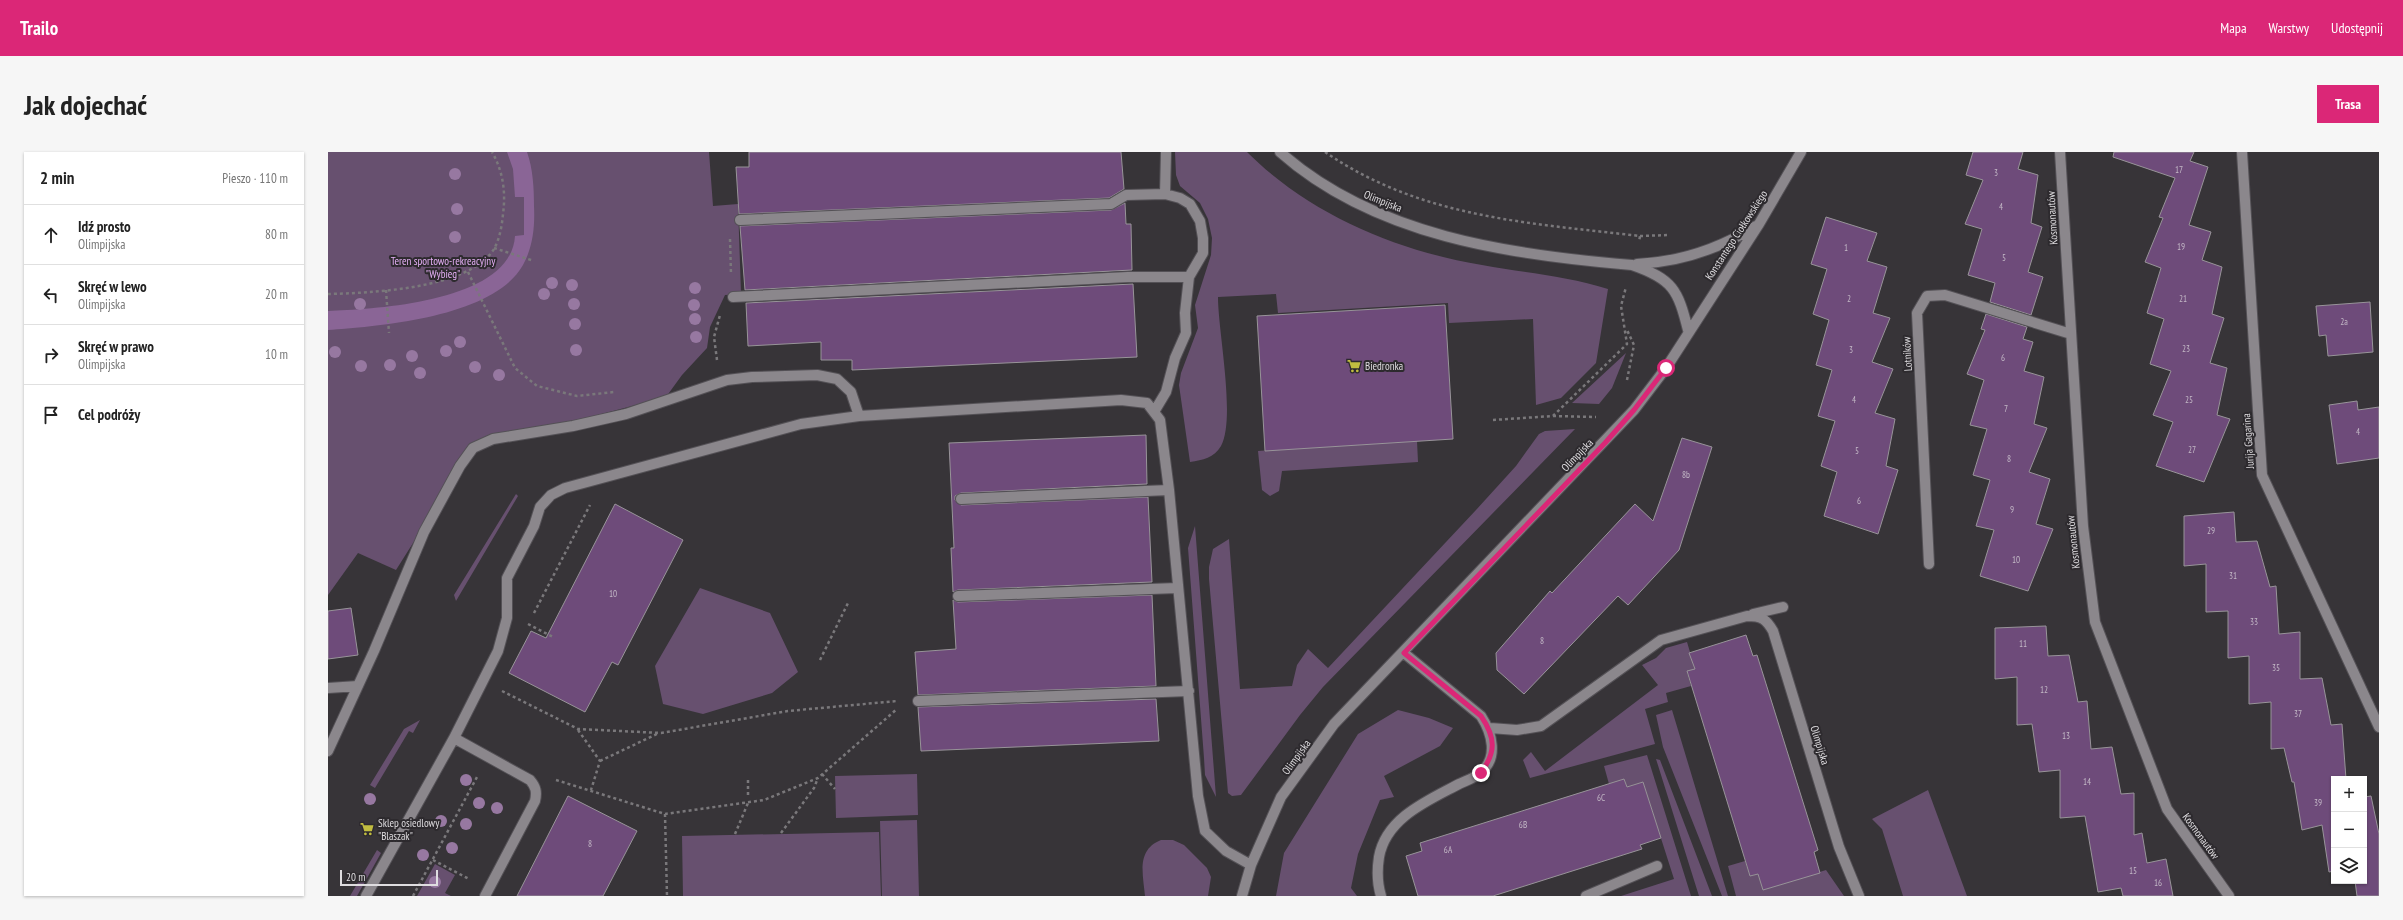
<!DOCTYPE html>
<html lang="pl">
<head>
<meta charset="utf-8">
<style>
	:root { --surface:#fff; --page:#f6f6f6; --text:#222; --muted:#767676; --line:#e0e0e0; --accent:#db2777 }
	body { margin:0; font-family:"PT Sans Narrow",sans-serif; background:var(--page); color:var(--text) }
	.controls { position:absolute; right:12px; bottom:12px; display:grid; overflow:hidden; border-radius:0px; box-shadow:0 1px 3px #0004 }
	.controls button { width:36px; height:36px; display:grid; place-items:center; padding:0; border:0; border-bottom:1px solid var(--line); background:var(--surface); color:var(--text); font:20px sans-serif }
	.scale { position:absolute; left:12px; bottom:10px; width:98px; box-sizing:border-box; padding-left:4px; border:2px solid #dfdde0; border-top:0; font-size:11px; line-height:14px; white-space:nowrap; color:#dfdde0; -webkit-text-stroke:3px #2d2a2e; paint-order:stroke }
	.stop { position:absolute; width:12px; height:12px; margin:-9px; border:3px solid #db2777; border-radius:50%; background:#fff }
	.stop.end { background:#db2777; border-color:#fff; box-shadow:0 1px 4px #0008 }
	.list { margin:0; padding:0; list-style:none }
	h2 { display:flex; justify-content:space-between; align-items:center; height:52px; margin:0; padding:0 16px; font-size:17px }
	h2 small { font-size:13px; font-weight:400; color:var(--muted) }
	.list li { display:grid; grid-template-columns:26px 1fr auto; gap:12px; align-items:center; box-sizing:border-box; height:60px; padding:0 16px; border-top:1px solid var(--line) }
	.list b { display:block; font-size:15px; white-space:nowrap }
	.list p { margin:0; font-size:13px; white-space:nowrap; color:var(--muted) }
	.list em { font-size:13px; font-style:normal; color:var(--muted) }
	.icon { flex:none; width:22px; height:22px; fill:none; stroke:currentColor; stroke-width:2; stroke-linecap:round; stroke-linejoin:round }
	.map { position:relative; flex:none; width:2051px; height:744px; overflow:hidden; border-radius:0px }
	header { display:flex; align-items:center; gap:24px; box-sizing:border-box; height:56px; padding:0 20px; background:var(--accent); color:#fff }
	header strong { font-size:19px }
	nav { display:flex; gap:22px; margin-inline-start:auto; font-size:14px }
	.intro { display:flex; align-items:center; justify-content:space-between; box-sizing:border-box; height:96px; padding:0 24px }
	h1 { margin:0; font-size:28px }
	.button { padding:10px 18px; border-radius:0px; background:var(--accent); color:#fff; font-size:14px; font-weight:700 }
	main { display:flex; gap:24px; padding:0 24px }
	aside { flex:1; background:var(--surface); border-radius:0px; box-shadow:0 1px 3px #0004 }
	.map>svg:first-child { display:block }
</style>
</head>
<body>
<header>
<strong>Trailo</strong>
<nav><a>Mapa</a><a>Warstwy</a><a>Udostępnij</a></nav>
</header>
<div class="intro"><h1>Jak dojechać</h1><a class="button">Trasa</a></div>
<main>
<aside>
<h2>2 min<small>Pieszo · 110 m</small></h2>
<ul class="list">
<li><svg class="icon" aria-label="ahead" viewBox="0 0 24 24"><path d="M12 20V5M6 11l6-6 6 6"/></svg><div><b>Idź prosto</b><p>Olimpijska</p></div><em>80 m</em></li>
<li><svg class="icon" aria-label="left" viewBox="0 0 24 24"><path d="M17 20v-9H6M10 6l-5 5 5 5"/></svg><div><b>Skręć w lewo</b><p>Olimpijska</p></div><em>20 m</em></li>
<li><svg class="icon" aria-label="right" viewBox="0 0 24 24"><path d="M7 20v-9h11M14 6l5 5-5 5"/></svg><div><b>Skręć w prawo</b><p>Olimpijska</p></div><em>10 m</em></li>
<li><svg class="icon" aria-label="arrive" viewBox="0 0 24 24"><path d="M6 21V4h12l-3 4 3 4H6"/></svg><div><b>Cel podróży</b></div></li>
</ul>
</aside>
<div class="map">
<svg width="2051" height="744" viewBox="0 0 2051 744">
	<rect width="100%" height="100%" fill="#373438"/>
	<path fill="#67506f" d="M0 0H381L385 54 410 52 413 142 397 143 382 175 379 196 354 223 338 245 145 296 68 418 30 401 0 443Z
		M847 0H919C981 62 1069 99 1154 113 1197 121 1239 124 1280 137L1268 211 1233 246 1208 253 1205 167 1121 171 1120 151 950 161 948 142 890 145C890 180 908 266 893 294 886 306 875 308 862 310L851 233 853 221 870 176 867 153 883 103 884 86 880 67 872 51 852 34 848 23Z
		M1298 201 1284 236 1271 252 1244 251Z
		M1247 277 995 535 972 563 913 643 904 644 900 641 881 427V415L885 397 901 387 912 537 964 534 969 513 980 497 1000 516 1148 358 1188 314 1211 282 1217 279Z
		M1089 289 1090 310 954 319 951 339 942 344 934 338 930 299Z
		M188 342 190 344 128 449 126 443Z
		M867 374 888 645 877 623 876 606 860 396Z
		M372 436 442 461 470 520 444 541 375 562 335 552 327 514Z
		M1359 490 1367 517 1359 520 1363 534 1338 541 1340 550 1317 557 1327 592 1202 626 1195 608 1203 600 1217 619 1330 533 1314 513 1328 506 1338 496Z
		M1070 558 1101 566 1125 576 1112 594 1056 624 1066 645 1052 648 1030 702 1023 736 1029 744H948L956 701 1030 582Z
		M1344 558 1400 744H1394L1335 595 1328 563Z
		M92 568 85 581 81 579 47 636 42 633 76 577Z
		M1319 603 1363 744H1293L1346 727 1315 630 1299 635 1296 627 1281 632 1276 614Z
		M1328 607 1332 608 1384 744H1371Z
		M589 622 590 663 508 666 507 624Z
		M1600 638 1639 744H1575L1554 677 1544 667Z
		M589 668 591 744H554L552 669Z
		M551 680 553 744H355L354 684Z
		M833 688H845L856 693 879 716 883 725 880 744H817C815 722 808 698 833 688Z
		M49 698 53 701 29 744H22Z
		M1417 709 1422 724 1430 722 1435 738 1498 718 1516 744H1408L1400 714Z
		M107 712 127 723 117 741 123 744H89Z"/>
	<path fill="#8a6596" d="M179 0H199C205 17 206 36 206 54 207 74 205 95 195 113 166 165 53 174 0 178V159C49 157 183 150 187 84L196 83V45H187L185 17Z"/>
	<path fill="#6e4b7a" stroke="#989499" d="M421 0H793L796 37 781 46 411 62 408 15H421Z
		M1645 0H1695L1690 17 1710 23 1703 71 1714 75 1700 120 1715 125 1703 163 1662 150 1667 131 1640 123 1654 77 1637 72 1655 28 1638 23Z
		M1786 0H1866L1862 9 1880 15 1861 73 1883 80 1874 108 1894 115 1884 162 1896 166 1882 211 1899 216 1889 263 1902 267 1876 330 1828 314 1845 270 1825 263 1843 219 1822 212 1836 167 1819 161 1833 116 1817 110 1835 66 1831 65 1847 26 1785 5Z
		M797 51 798 72H803L804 118 417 138 412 74 783 58Z
		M1498 65 1549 81 1539 109 1559 115 1545 161 1562 166 1544 210 1565 217 1547 261 1567 267 1558 314 1570 318 1550 382 1496 364 1509 320 1493 314 1507 269 1490 264 1504 218 1488 213 1501 168 1485 162 1499 117 1483 112Z
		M805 132 809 205 524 218V208H493V190L420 194 418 151Z
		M2042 150 2045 200 2000 204 1998 183 1991 184 1988 154Z
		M1117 153 1125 287 937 299 929 164Z
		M1658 162 1699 175 1695 187 1705 190 1696 219 1716 225 1706 272 1719 276 1701 320 1722 327 1708 372 1725 377 1700 439 1652 424 1666 378 1648 374 1662 328 1645 323 1659 277 1642 273 1656 228 1639 222 1657 178 1653 177Z
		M2029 249 2030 258 2051 255V306L2009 312 2001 253Z
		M818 283 819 332 633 341 627 344V348L633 353 820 345 824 430 630 438 625 440 623 396H626L621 291Z
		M1354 286 1384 295 1351 398 1300 453 1290 444 1196 542 1169 518 1168 501 1222 439 1224 441 1307 352 1325 369Z
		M287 352 355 388 290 513 284 510 257 560 181 521 203 479 218 486Z
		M1906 360 1908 390 1929 389 1942 435 1948 434 1951 482 1972 480V527L1994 526 2003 573 2014 572 2018 627H2006V719L2001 720 1994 673 1974 678 1966 630H1964L1956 596 1943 597V550L1921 552V504L1900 506V459L1878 460V412L1856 414V364Z
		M824 443 828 534 590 543 587 500 628 497 625 448 630 450Z
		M23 456 30 503 0 507V459Z
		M1718 474 1720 504 1741 503 1750 550 1759 549 1763 597 1784 595 1793 642 1806 641V683L1814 681 1819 711 1838 707 1845 744H1795L1793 736 1770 740 1757 664 1732 666V618L1711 620 1704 572 1689 573V525L1667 527V476Z
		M1418 483 1425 504 1429 503 1490 698 1486 700 1492 721 1435 738 1430 722 1422 724 1359 519 1367 517 1361 501Z
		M828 547 831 589 593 599 590 555Z
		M1296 627 1299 635 1315 630 1333 686 1312 693 1314 697 1165 744H1090L1078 704 1094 699 1092 691Z
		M240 644 309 679 275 744H189Z
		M2043 644 2051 682V744H2029L2027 729H2036V645Z"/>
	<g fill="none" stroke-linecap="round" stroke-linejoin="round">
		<g stroke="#545156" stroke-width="12">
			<path id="minor" d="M952 0C1047 84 1182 103 1304 113 1345 127 1350 138 1360 178
				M1732 0 1755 374 1767 470 1839 657 1901 744
				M1914 0 1934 323 2051 575
				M837 42 838 0
				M412 68 783 52 798 43 837 42 852 46 862 52 872 69 875 86V101L861 125
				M1309 112C1352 110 1391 97 1428 74
				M405 145 800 125H861L857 161 858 181 847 206 838 240 826 260
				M633 347 841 338
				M1601 412 1589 161 1599 144 1617 143 1743 182
				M630 444 849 436
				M1425 462 1455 455
				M0 536 30 534
				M590 549 861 539
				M1162 576 1189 578 1213 574 1333 488 1419 464C1434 464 1438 467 1445 479L1511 695 1531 744
				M126 586 202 628C208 635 209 640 207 649L157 744
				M0 599 46 499 96 380 132 314 145 296 165 287 245 274 298 262 399 228 424 225 489 223 509 227 523 240 531 264
				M38 744 126 586 170 499 179 466V426L206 374 212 355 223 343 237 336 473 272 531 264 793 248 819 251 832 268 841 338 870 644 877 679 898 699 923 713
				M914 744 923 713 953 645 1006 572 1306 258 1338 216 1431 72 1473 0
				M1053 744C1049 731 1049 718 1051 705 1058 666 1099 649 1131 632 1137 629 1147 626 1152 621 1171 606 1164 581 1153 564L1076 501
				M1258 744 1329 714"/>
		</g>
		<path stroke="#7a787b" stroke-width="2.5" stroke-dasharray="3 3" stroke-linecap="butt" d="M997 0C1093 66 1201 71 1312 84L1311 90
			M1312 84 1342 83
			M402 87 403 122
			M166 96 206 109
			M140 120 187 216 209 234 249 244 286 240
			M58 138 61 181
			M0 142C43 141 141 137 166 97 172 86 174 73 175 62 178 40 175 19 164 0
			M389 208 386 185 392 163
			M1299 228 1306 193 1299 178
			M1225 264 1268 265
			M1165 268 1225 264 1299 192 1293 154 1298 135
			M206 461 262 353
			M200 472 225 485
			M492 508 520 451
			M174 539 250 577 333 581 460 559 569 549
			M250 578 272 609 263 638
			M272 609 331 581
			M494 622 507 637
			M228 628 337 662 436 648 490 626 569 557
			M420 628V646
			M337 662 339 744
			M453 681 486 636 490 626
			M407 682 420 651
			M105 708 141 727
			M85 744 149 625"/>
		<use href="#minor" stroke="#8b878c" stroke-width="10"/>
	</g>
	<g fill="#9778a1">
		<circle cx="127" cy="22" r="6"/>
		<circle cx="129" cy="57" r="6"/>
		<circle cx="127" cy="85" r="6"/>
		<circle cx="224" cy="131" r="6"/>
		<circle cx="244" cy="133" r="6"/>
		<circle cx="367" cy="136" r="6"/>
		<circle cx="216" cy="142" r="6"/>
		<circle cx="32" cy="152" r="6"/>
		<circle cx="246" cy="152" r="6"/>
		<circle cx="366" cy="153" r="6"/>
		<circle cx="367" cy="167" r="6"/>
		<circle cx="247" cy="172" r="6"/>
		<circle cx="368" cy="185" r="6"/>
		<circle cx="132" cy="190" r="6"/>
		<circle cx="248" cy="198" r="6"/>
		<circle cx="118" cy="199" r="6"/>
		<circle cx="7" cy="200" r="6"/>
		<circle cx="84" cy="204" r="6"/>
		<circle cx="62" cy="213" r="6"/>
		<circle cx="33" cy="214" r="6"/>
		<circle cx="147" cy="215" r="6"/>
		<circle cx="92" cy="221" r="6"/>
		<circle cx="171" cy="223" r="6"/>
		<circle cx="138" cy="628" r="6"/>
		<circle cx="42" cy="647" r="6"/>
		<circle cx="151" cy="651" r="6"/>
		<circle cx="169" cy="656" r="6"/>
		<circle cx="113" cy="669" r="6"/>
		<circle cx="138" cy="672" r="6"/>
		<circle cx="124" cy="696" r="6"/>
		<circle cx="95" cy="703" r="6"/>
		<circle cx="107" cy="730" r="6"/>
	</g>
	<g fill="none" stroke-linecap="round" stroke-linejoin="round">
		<path stroke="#db2777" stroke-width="5" d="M1153 621C1168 600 1168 586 1153 564L1076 501 1277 291 1306 258 1338 216"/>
	</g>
	<defs>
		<g id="supermarket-bare" transform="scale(1.08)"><path d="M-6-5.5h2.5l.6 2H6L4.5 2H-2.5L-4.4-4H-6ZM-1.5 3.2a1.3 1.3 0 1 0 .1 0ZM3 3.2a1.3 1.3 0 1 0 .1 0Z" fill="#c1bd40" stroke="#2d2a2e" stroke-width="2.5" paint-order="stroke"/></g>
	</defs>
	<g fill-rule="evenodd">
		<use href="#supermarket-bare" x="1026" y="214"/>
		<use href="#supermarket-bare" x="39" y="677"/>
	</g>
	<g text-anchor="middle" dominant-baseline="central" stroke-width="4" stroke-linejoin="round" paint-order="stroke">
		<g font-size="9" fill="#c3b8c6">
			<text x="1851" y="17">17</text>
			<text x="1668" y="20">3</text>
			<text x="1673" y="54">4</text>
			<text x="1853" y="94">19</text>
			<text x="1518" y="95">1</text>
			<text x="1676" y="105">5</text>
			<text x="1521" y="146">2</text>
			<text x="1855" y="146">21</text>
			<text x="2016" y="169">2a</text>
			<text x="1858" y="196">23</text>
			<text x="1523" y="197">3</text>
			<text x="1675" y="205">6</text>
			<text x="1526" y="247">4</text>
			<text x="1861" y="247">25</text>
			<text x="1678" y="256">7</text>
			<text x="2030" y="279">4</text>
			<text x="1864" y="297">27</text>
			<text x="1529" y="298">5</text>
			<text x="1681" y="306">8</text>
			<text x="1358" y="322">8b</text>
			<text x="1531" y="348">6</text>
			<text x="1684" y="357">9</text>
			<text x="1883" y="378">29</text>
			<text x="1688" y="407">10</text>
			<text x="1905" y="423">31</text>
			<text x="285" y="441">10</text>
			<text x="1926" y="469">33</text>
			<text x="1214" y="488">8</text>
			<text x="1695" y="491">11</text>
			<text x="1948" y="515">35</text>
			<text x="1716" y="537">12</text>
			<text x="1970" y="561">37</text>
			<text x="1738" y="583">13</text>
			<text x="1759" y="629">14</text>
			<text x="1273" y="645">6C</text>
			<text x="1990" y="650">39</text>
			<text x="1195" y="672">6B</text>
			<text x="262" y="691">8</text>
			<text x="1120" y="697">6A</text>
			<text x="1805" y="718">15</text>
			<text x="1830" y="730">16</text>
		</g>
		<g font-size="11" fill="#dfdde0" stroke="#2d2a2e">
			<text transform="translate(1055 49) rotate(22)">Olimpijska</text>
			<text transform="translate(1724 66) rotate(-93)">Kosmonautów</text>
			<text transform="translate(1408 83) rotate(-57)">Konstantego Ciołkowskiego</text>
			<text transform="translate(1579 202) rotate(-93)">Lotników</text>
			<text transform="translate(1920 289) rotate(-94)">Jurija Gagarina</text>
			<text transform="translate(1249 303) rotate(-46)">Olimpijska</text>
			<text transform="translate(1745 390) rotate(-96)">Kosmonautów</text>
			<text transform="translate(1492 593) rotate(73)">Olimpijska</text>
			<text transform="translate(968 605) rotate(-54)">Olimpijska</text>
			<text transform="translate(1873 684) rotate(54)">Kosmonautów</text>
		</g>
		<g font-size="11" fill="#e6b0f7" stroke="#2d2a2e">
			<text x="115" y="109">Teren sportowo-rekreacyjny<tspan x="115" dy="13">"Wybieg"</tspan></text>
		</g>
		<g font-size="11" fill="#dfdde0" stroke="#2d2a2e" text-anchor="start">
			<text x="1037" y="214">Biedronka</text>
			<text x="50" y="671">Sklep osiedlowy<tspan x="50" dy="13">"Blaszak"</tspan></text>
		</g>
	</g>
</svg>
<div class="controls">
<button>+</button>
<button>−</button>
<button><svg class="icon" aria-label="layers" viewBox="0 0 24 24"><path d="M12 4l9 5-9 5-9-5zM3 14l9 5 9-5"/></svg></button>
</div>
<div class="scale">20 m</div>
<div class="stop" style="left:1338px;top:216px"></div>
<div class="stop end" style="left:1153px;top:621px"></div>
</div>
</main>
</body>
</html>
